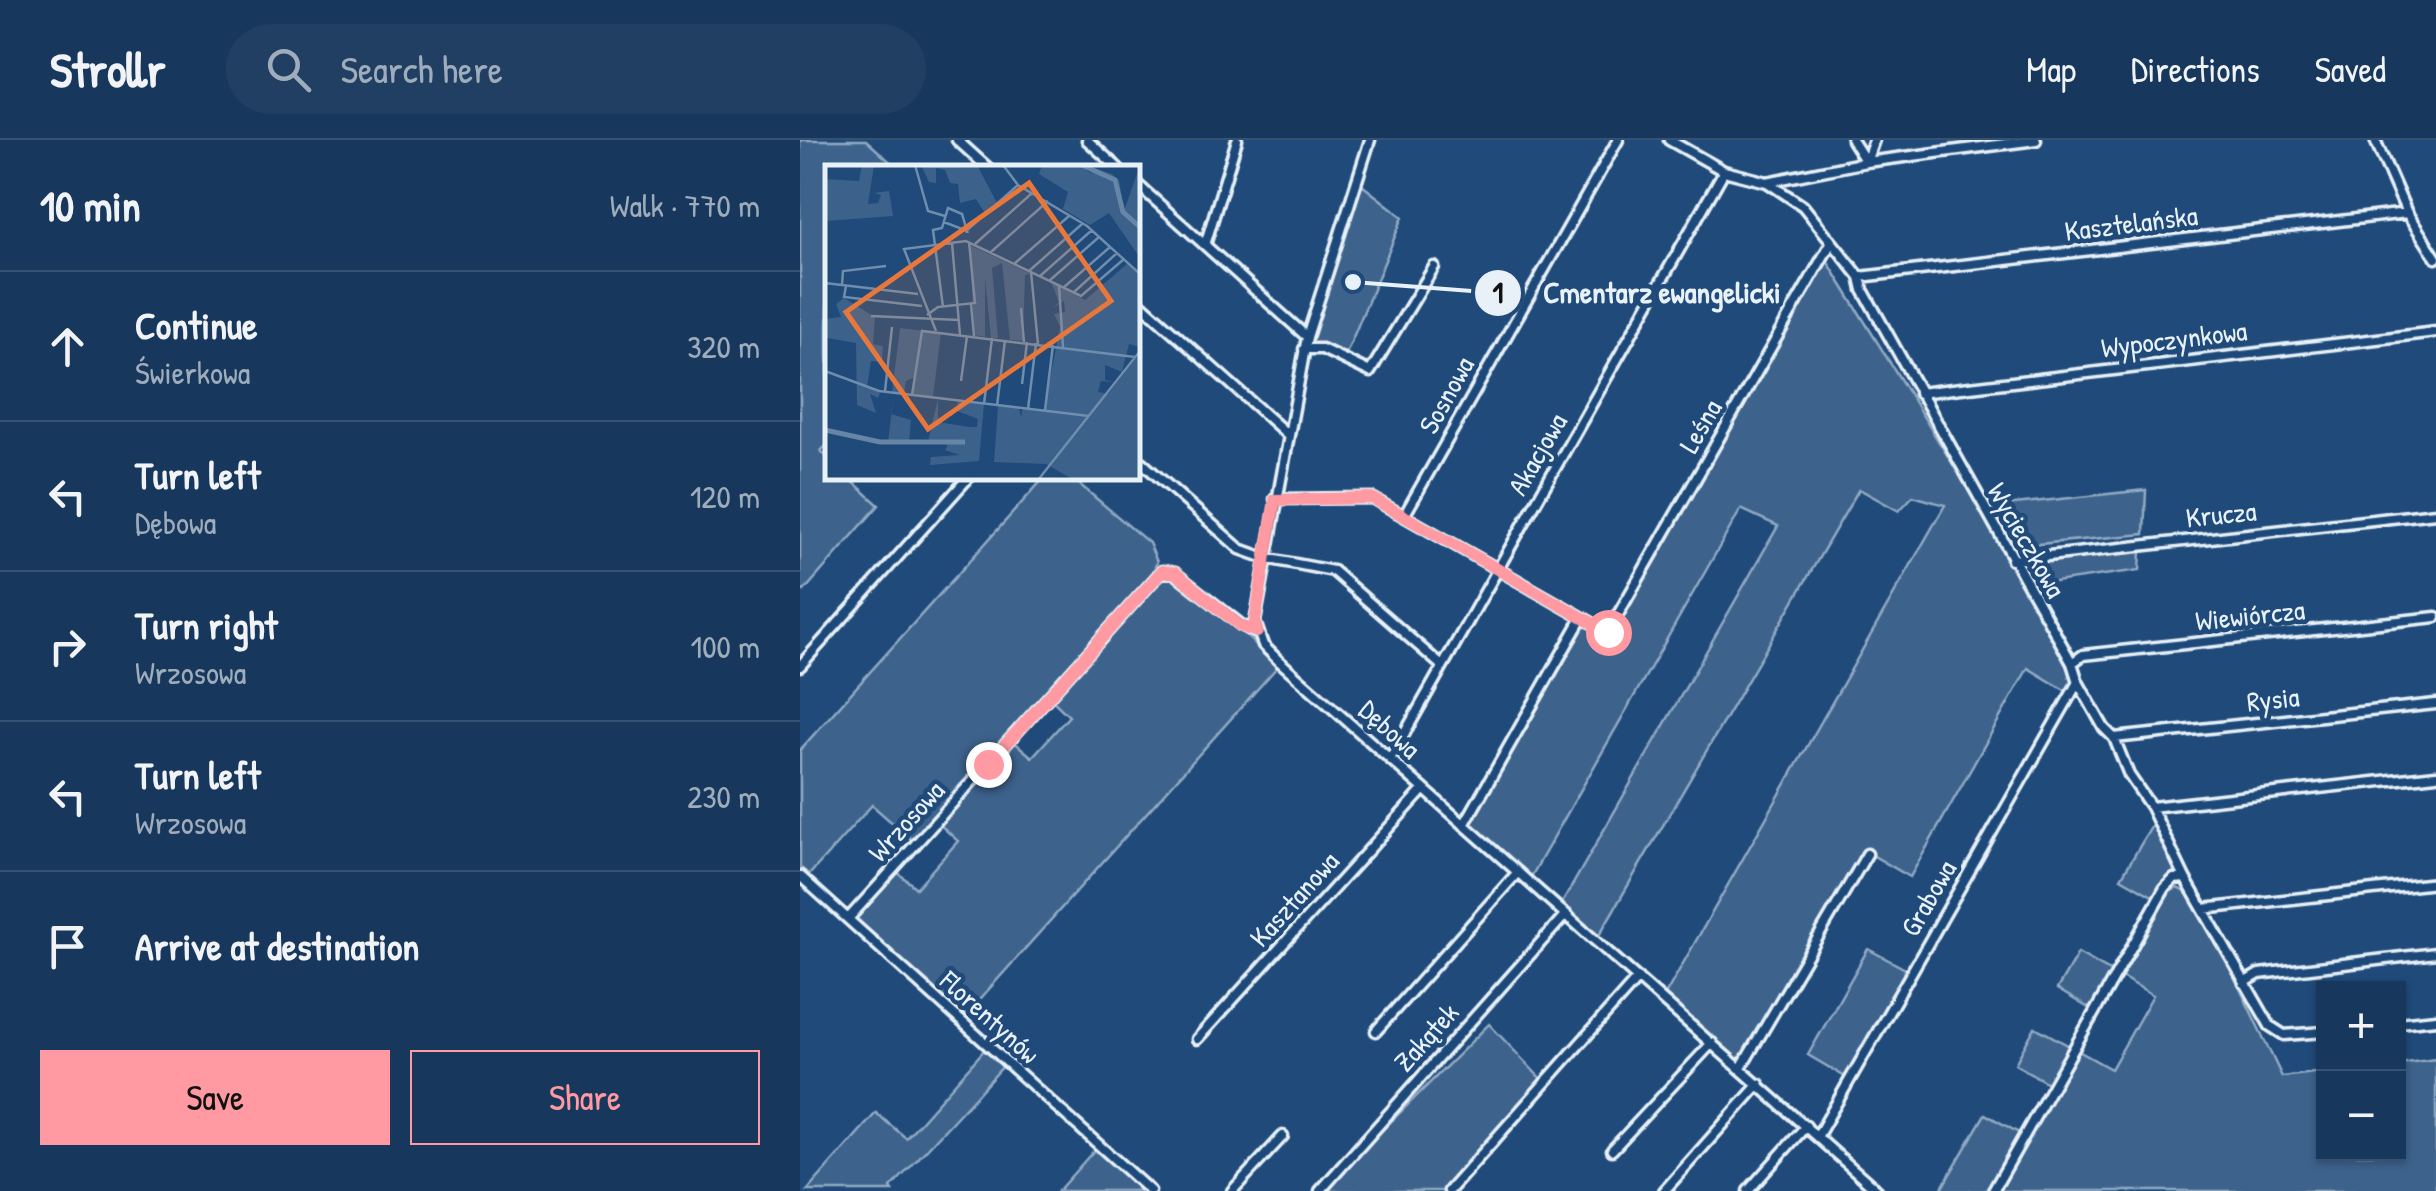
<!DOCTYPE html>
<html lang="en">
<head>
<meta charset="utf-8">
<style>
	:root { --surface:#17385c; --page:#203f62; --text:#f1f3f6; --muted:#9eacbb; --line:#365272; --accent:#ff9aa2 }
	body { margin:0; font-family:"Patrick Hand",sans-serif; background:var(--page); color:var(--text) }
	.controls { position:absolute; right:30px; bottom:30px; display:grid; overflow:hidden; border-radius:0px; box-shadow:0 2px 8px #0004 }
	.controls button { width:90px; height:90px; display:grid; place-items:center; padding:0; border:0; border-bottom:2px solid var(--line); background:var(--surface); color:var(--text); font:50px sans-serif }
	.stop { position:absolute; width:30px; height:30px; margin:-22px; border:8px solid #ff9aa2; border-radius:50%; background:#fff }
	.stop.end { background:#ff9aa2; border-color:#fff; box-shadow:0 2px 10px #0008 }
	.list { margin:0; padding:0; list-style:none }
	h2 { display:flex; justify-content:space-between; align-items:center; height:130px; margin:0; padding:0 40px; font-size:42px }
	h2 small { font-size:32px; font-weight:400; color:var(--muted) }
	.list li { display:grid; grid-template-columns:65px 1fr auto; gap:30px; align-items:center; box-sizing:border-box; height:150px; padding:0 40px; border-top:2px solid var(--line) }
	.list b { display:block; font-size:38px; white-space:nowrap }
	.list p { margin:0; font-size:32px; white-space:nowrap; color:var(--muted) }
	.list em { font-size:32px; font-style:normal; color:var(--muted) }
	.actions { display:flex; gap:20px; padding:30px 40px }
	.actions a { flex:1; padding:22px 0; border:2px solid var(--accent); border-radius:0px; text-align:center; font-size:35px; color:var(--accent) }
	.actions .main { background:var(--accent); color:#111 }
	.icon { flex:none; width:55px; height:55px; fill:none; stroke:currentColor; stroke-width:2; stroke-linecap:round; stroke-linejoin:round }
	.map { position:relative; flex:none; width:1636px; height:1051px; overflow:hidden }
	header { display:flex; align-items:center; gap:60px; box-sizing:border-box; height:140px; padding:0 50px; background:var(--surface); border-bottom:2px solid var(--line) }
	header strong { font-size:48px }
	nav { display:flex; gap:55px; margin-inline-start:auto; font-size:35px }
	.search { width:700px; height:90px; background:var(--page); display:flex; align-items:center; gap:25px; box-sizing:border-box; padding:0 35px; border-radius:55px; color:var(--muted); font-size:38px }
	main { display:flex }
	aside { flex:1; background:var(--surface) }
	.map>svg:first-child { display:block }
</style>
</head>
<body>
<header>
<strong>Strollr</strong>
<div class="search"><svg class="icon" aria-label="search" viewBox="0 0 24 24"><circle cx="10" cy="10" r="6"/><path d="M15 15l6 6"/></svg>Search here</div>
<nav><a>Map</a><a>Directions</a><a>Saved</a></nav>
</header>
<main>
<aside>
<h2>10 min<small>Walk · 770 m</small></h2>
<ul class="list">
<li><svg class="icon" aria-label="ahead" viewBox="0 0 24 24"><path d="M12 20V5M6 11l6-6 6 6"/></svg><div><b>Continue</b><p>Świerkowa</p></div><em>320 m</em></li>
<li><svg class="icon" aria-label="left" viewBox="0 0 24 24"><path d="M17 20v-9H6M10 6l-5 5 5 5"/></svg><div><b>Turn left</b><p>Dębowa</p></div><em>120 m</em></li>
<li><svg class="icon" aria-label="right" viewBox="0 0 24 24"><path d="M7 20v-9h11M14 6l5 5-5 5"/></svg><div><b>Turn right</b><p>Wrzosowa</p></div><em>100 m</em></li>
<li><svg class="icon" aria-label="left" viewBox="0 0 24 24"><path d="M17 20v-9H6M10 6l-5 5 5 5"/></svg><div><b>Turn left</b><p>Wrzosowa</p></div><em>230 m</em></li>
<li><svg class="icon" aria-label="arrive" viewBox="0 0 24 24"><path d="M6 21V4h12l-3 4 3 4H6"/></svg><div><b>Arrive at destination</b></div></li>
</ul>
<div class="actions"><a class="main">Save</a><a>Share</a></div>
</aside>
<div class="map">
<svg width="1636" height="1051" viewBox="0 0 1636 1051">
	<rect width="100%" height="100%" fill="#1f4a7a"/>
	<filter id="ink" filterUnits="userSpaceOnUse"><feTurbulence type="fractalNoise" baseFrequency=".01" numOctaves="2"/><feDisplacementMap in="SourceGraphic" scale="20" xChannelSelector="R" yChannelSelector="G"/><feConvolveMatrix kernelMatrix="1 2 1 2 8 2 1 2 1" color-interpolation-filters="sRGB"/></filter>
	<g filter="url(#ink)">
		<path fill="#3c628c" stroke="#92aac2" stroke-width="2.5" d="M0 0H66L96 27 28 28V304L21 311 27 317 28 338H49L79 365 4 451 0 448Z
			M562 45 603 77 544 219 509 206Z
			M1026 119 1181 370 1250 491 1272 538 1268 552 1228 528 1110 737 1065 711 943 922H939L865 855 1145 365 1113 356 1099 371 1059 349 798 797 761 765 978 386 941 369 731 737 673 686 671 681 784 480 809 493Z
			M244 338H272L349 403 357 422 352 434 114 702 72 665 9 735 0 727V610Z
			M1346 350 1344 394 1217 406 1195 366Z
			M1341 411 1340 430 1241 444 1227 423Z
			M367 434 375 435 439 488 478 526 164 877 55 782 54 777 96 731 116 748 158 701 139 684 212 600 232 617 269 576 248 556 360 436Z
			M1354 682 1366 704 1374 731 1356 758 1321 738Z
			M1377 748 1390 754 1403 771 1482 937 1523 932 1524 1014H1598L1599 924 1636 919V1051H1140L1185 974 1219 993 1249 944 1215 924 1235 887 1311 929 1353 855 1318 835 1365 755Z
			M1068 809 1109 831 1047 938 1008 915Z
			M1278 813 1313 833 1292 870 1257 849Z
			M689 884 742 940 643 1051H528L524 1048Z
			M186 908 205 924 91 1048 93 1051H7L76 973 106 998Z
			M297 1007 346 1051H258Z"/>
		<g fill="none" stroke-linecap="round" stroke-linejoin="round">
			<g stroke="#e8f1f8" stroke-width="15">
				<path id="street" d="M157 0 188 28
					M287 0 318 28
					M570 0 507 197 455 482 463 505 478 520 1078 1051
					M869 0 924 31 967 42 1003 66 1060 137 1063 150 1272 523 1278 542 1304 588 1314 598 1329 635 1351 667 1385 738 1470 886 1484 895 1524 892
					M1052 0 1066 22 1074 0
					M1575 0 1607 73 1636 118
					M967 42 1066 22 1236 0
					M338 45 507 197
					M405 105 437 0
					M1060 137 1607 73
					M338 161 487 294
					M504 209H522L570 232 634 127
					M1119 253 1636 192
					M338 319 440 409 465 418 533 431 642 526
					M475 359 572 358 808 492 1031 103
					M604 376 818 0
					M1212 420 1636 373
					M1272 523 1283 515 1636 477
					M0 526 168 338
					M1314 598 1636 564
					M590 619 924 31
					M1351 667 1636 635
					M664 685 782 478
					M0 736 350 1051
					M1403 769 1636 743
					M48 779 362 431 375 433 441 485 457 493
					M1444 843 1459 834 1636 813
					M1598 883 1636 879
					M576 891 718 732
					M397 899 624 649
					M941 928 1067 714
					M1017 997 1278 542
					M812 1010 912 903
					M432 1051 483 996
					M520 1051 766 774
					M649 1051 838 838
					M864 1051 959 944
					M948 1051 1006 986
					M1193 1051 1365 748 1374 739 1385 738"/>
			</g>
			<use href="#street" stroke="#1f4a7a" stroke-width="8"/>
		</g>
	</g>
	<g fill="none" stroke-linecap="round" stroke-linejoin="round" filter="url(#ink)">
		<path stroke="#ff9aa2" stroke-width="12" d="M188 624 362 431 376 433 440 486 457 492 455 482 475 360 572 358 808 492"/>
	</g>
	<g text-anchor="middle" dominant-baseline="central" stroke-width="9" stroke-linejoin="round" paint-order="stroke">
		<g font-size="28" fill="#e8f1f8" stroke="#1f4a7a">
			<text transform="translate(1331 83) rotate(-7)">Kasztelańska</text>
			<text transform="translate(1374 199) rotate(-7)">Wypoczynkowa</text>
			<text transform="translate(646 255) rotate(-61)">Sosnowa</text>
			<text transform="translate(900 286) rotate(-60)">Leśna</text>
			<text transform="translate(737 314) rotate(-60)">Akacjowa</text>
			<text transform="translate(1421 374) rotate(-6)">Krucza</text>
			<text transform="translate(1227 400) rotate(60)">Wycieczkowa</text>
			<text transform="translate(1450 475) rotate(-6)">Wiewiórcza</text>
			<text transform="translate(1473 559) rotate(-6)">Rysia</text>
			<text transform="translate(590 589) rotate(42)">Dębowa</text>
			<text transform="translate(106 681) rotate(-48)">Wrzosowa</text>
			<text transform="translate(1128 758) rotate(-60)">Grabowa</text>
			<text transform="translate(494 759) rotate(-48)">Kasztanowa</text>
			<text transform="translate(190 877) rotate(42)">Florentynów</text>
			<text transform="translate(626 897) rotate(-48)">Zakątek</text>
		</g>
	</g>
	<g transform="translate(25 25)">
		<rect width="315" height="315" fill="#1f4a7a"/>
		<path d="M37 0H49L43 39 53 38 56 30 49 28 64 26 68 51 1 56 0 14 34 16ZM96 0H152L172 38 160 48 151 34 135 38 133 19 125 18 120 5 111 3V18L104 17ZM217 0H256L264 7 286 12 296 42 292 15 285 10 267 5 259 0 287 9 294 15 299 46 315 0V61L296 45 315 63V93L284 48 265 60 238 44 243 27 214 9ZM145 80 206 109 200 110 198 176 185 175 177 98 167 103 173 173H166L160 113V172L149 170ZM302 99 315 110V182L304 179 297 207 280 200V215L289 217 276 216 273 227 283 229 315 188V315H249L221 299 169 297 173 241 194 243 196 252 198 243 219 246 235 162 229 149 240 147 239 136 228 143 234 137 226 117 260 135ZM19 133 50 152 48 179 58 181 57 197 46 196 42 222 55 228 53 233 45 229 51 248 32 240 31 178 2 173 0 182V154L16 152 11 139ZM75 163 116 168 108 232 88 229 90 212 81 216 79 228 67 227ZM69 228 66 249 86 255 84 278 63 277ZM113 234V257L144 262H152L153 254 132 246 133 236 159 239 154 296 105 300 106 292 135 290 120 285 124 277 103 276Z" fill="#3c628c"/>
		<path fill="none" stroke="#6685a7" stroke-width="5" d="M257 0 290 15 298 47 315 62M0 265 55 277H140"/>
		<path fill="none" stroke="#6f8dac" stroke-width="2.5" d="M90 0 103 46 120 51M178 0 193 20 262 61 315 109M140 67 193 20M127 78 135 170M150 79 206 29M166 87 223 36M189 99 244 51M204 106 257 59M206 107 213 179M215 111 267 65M224 116 274 72M0 118 93 129M17 120 18 106 61 101M21 121 19 132 97 141M234 121 238 182M238 123 285 82M249 127 292 88M146 139 149 171M118 142 108 65 117 63 123 43 137 49 142 66 119 57M196 143 199 177M102 150 113 142 150 138 144 77M46 151 134 155M111 166 79 84 141 76 256 131 299 94M0 206 54 226 264 251M136 216 142 171M197 219 202 177M60 226 67 162M87 230 97 166 310 192M159 239 167 173M172 241 180 175M203 244 211 178M220 245 228 180M213 315 315 186"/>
		<path fill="#e8773b" fill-opacity="0.15" stroke="#e8773b" stroke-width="5" d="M204 18 286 136 103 264 21 147Z"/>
		<rect width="315" height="315" fill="none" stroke="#e8f1f8" stroke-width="5"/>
	</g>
	<path fill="none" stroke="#e8f1f8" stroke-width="4" d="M553 142L698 153"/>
	<g fill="#e8f1f8" stroke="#1f4a7a" stroke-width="4">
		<circle cx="553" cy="142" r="10"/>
		<circle cx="698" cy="153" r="25"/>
	</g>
	<g font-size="30" text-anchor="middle" font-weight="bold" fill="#111">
		<text x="698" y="163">1</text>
	</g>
	<g font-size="30" text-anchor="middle" font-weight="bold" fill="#e8f1f8" stroke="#1f4a7a" stroke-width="9" stroke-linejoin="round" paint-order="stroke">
		<text x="862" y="163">Cmentarz ewangelicki</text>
	</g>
</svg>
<div class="controls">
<button>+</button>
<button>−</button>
</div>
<div class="stop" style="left:808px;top:492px"></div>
<div class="stop end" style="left:188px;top:624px"></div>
</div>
</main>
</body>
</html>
